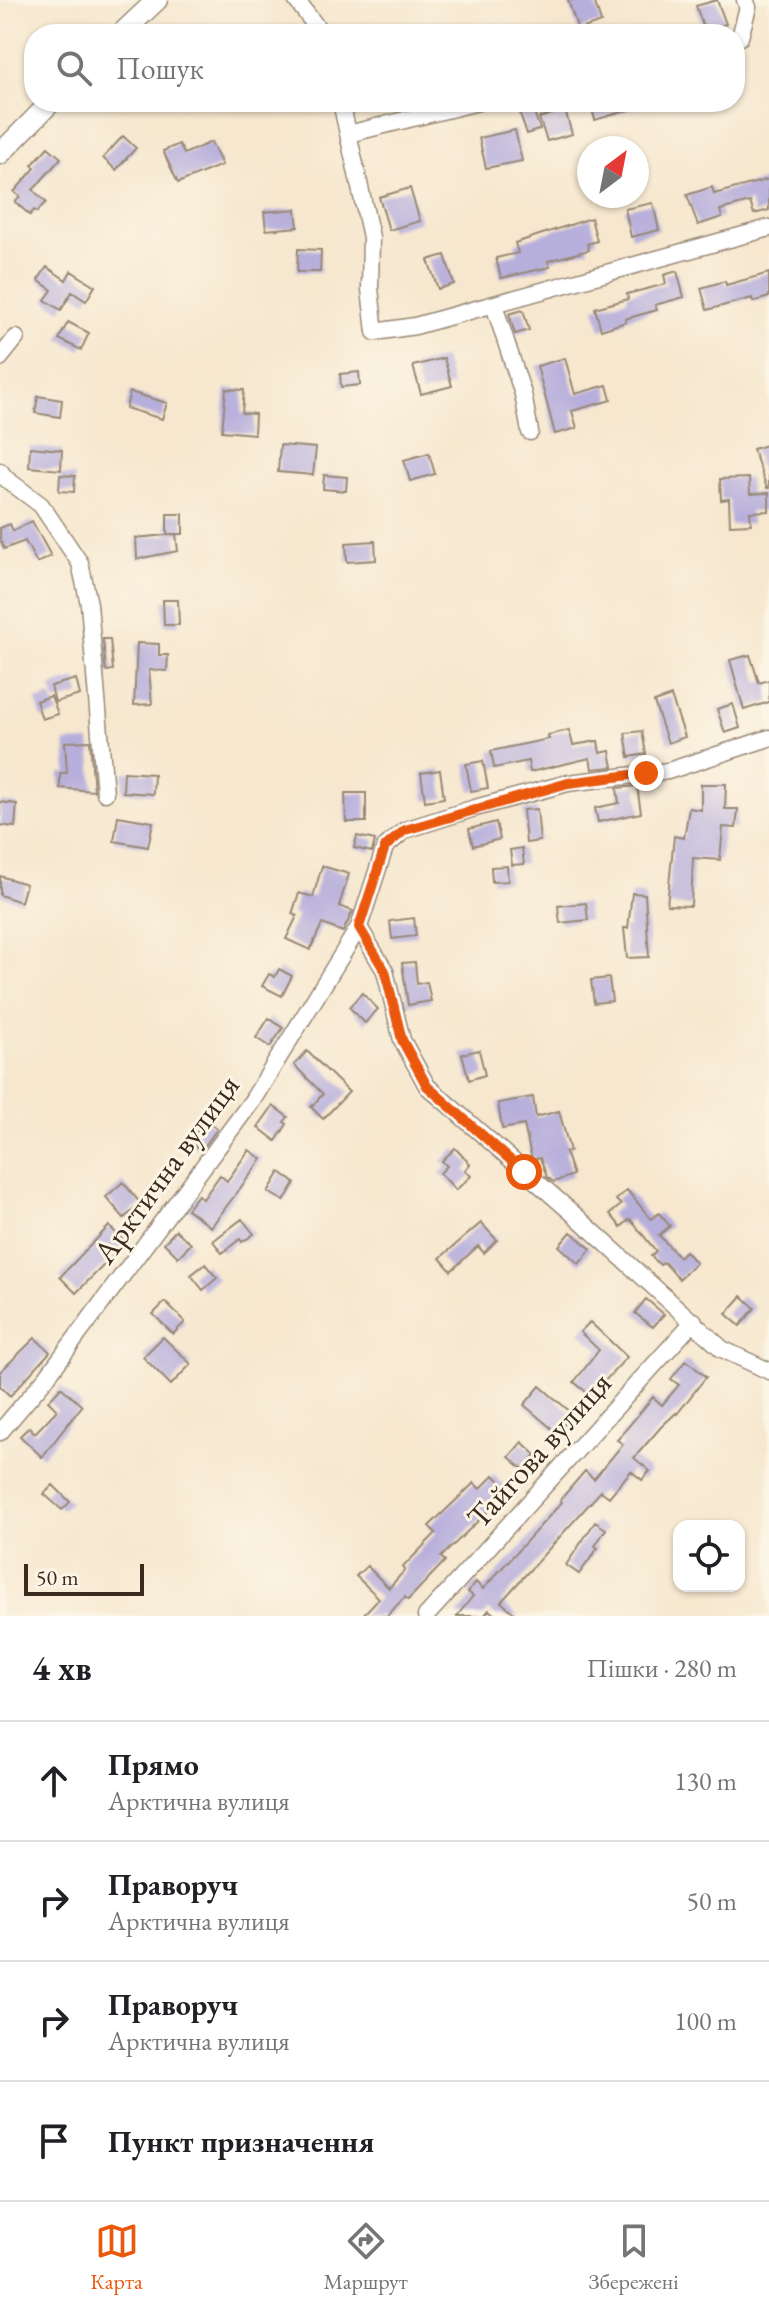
<!DOCTYPE html>
<html lang="uk">
<head>
<meta charset="utf-8">
<style>
	:root { --surface:#fff; --page:#f6f6f6; --text:#202124; --muted:#757577; --line:#e0e0e0; --accent:#ea580c }
	body { margin:0; font-family:"EB Garamond",serif; background:var(--page); color:var(--text) }
	.controls { position:absolute; right:24px; bottom:24px; display:grid; overflow:hidden; border-radius:16px; box-shadow:0 2px 6px #0004 }
	.controls button { width:72px; height:72px; display:grid; place-items:center; padding:0; border:0; border-bottom:2px solid var(--line); background:var(--surface); color:var(--text); font:40px sans-serif }
	.compass { position:absolute; left:577px; top:136px; width:72px; height:72px; border-radius:50%; background:var(--surface); box-shadow:0 2px 6px #0004; rotate:32deg }
	.scale { position:absolute; left:24px; bottom:20px; width:120px; box-sizing:border-box; padding-left:8px; border:4px solid #3b2a1e; border-top:0; font-size:22px; line-height:28px; white-space:nowrap; color:#3b2a1e; -webkit-text-stroke:6px #fcf5e5; paint-order:stroke }
	.stop { position:absolute; width:24px; height:24px; margin:-18px; border:6px solid #ea580c; border-radius:50%; background:#fff }
	.stop.end { background:#ea580c; border-color:#fff; box-shadow:0 2px 8px #0008 }
	.list { margin:0; padding:0; list-style:none }
	h2 { display:flex; justify-content:space-between; align-items:center; height:104px; margin:0; padding:0 32px; font-size:34px }
	h2 small { font-size:26px; font-weight:400; color:var(--muted) }
	.list li { display:grid; grid-template-columns:52px 1fr auto; gap:24px; align-items:center; box-sizing:border-box; height:120px; padding:0 32px; border-top:2px solid var(--line) }
	.list b { display:block; font-size:30px; white-space:nowrap }
	.list p { margin:0; font-size:26px; white-space:nowrap; color:var(--muted) }
	.list em { font-size:26px; font-style:normal; color:var(--muted) }
	.icon { flex:none; width:44px; height:44px; fill:none; stroke:currentColor; stroke-width:2; stroke-linecap:round; stroke-linejoin:round }
	.map { position:relative; flex:none; width:769px; height:1616px; overflow:hidden }
	.search { position:absolute; background:var(--surface); box-shadow:0 2px 6px #0004; left:24px; right:24px; top:24px; height:88px; display:flex; align-items:center; gap:20px; box-sizing:border-box; padding:0 28px; border-radius:32px; color:var(--muted); font-size:30px }
	.sheet { height:584px; background:var(--surface) }
	nav { display:flex; justify-content:space-around; align-items:center; box-sizing:border-box; height:112px; border-top:2px solid var(--line); background:var(--surface); font-size:22px; color:var(--muted) }
	nav a { display:grid; justify-items:center; gap:4px }
	nav .on { color:var(--accent) }
	.map>svg:first-child { display:block }
</style>
</head>
<body>
<div class="map">
<svg width="769" height="1616" viewBox="0 0 769 1616">
	<rect width="100%" height="100%" fill="#fcf5e5"/>
	<filter id="ink" filterUnits="userSpaceOnUse"><feTurbulence type="fractalNoise" baseFrequency=".0125" numOctaves="2"/><feDisplacementMap in="SourceGraphic" scale="16" xChannelSelector="R" yChannelSelector="G"/><feConvolveMatrix kernelMatrix="1 2 1 2 8 2 1 2 1" color-interpolation-filters="sRGB"/></filter>
	<filter id="wash" filterUnits="userSpaceOnUse"><feTurbulence type="fractalNoise" baseFrequency=".006" numOctaves="4" result="noise"/><feDisplacementMap in="SourceGraphic" scale="32" xChannelSelector="R" yChannelSelector="G"/><feGaussianBlur stdDeviation="1.8" result="paint"/><feColorMatrix in="noise" values="0 0 0 0 0 0 0 0 0 0 0 0 0 0 0 0 0 1.4 0 .05"/><feComposite in="paint" operator="in"/></filter>
	<g filter="url(#wash)">
		<rect width="100%" height="100%" fill="#f6e7ce"/>
		<g id="blocks">
			<path fill="#b7afdb" d="M568 0H594L601 22 578 30Z
				M717 0 726 24 705 32 696 6Z
				M590 102H644L645 105 595 120Z
				M533 110 540 129 527 134 520 114Z
				M565 110 572 134 547 141 539 118Z
				M515 130 522 161 486 168 479 138Z
				M123 136 136 148 116 170 103 158Z
				M211 142 222 165 178 183 163 151 179 144 184 154Z
				M48 147 61 158 33 190 46 202 37 212 34 210 30 215 15 202 20 197 14 192 35 168 32 165Z
				M769 179V210L754 214 750 202 720 210 722 217 698 225 687 195 712 187 714 194Z
				M410 188 420 221 389 230 379 197Z
				M653 203 659 230 631 237 625 209Z
				M296 209 298 227 266 230 264 212Z
				M591 218 597 241 587 244 589 250 548 261 550 267 501 278 496 258 518 253 515 243Z
				M298 249 321 250 320 272H297Z
				M445 255 454 284 438 289 428 260Z
				M47 267 66 280 71 271 95 286 86 301 72 292 61 310 45 300 52 290 38 280Z
				M677 271 684 297 655 305 657 310 625 319 626 322 601 330 595 308 628 299 627 294 666 284 664 275Z
				M769 273V297L753 302 752 298 707 310 701 288 725 281 726 285Z
				M523 310 529 330 515 334 509 314Z
				M68 322 89 333 81 350 59 339Z
				M444 358 452 386 421 394 413 366Z
				M565 358 575 394 607 385 611 400 572 411 577 428 555 434 537 366Z
				M359 372 360 385 341 387 340 374Z
				M226 389 244 390 242 413 255 414 254 434 222 431Z
				M130 392 167 403 162 419 126 408Z
				M38 396 62 400 60 417 35 413Z
				M769 444V488H767L753 449Z
				M280 445 316 448 313 475 278 472Z
				M30 447 62 450 61 470 29 467Z
				M429 453 435 474 410 481 404 460Z
				M60 475 75 476 74 492 59 491Z
				M324 475 347 477 346 491 323 489Z
				M749 478 750 494 769 493V511L750 512 751 524 730 525 729 499 721 500 720 479Z
				M167 514H183V534H167Z
				M32 521 51 556 37 563 25 541 4 549 0 539V528L10 524 13 531Z
				M176 534 178 551 137 559 136 538Z
				M375 541 376 560 347 562 346 543Z
				M163 600H178L179 625H164Z
				M103 639H110L113 670 106 671Z
				M137 643 159 644V655H168L167 671 149 670 152 704 134 705Z
				M750 655 759 683 769 680V702L744 710 730 660Z
				M76 679 80 695 55 702 51 686Z
				M51 696 58 714 42 719 36 701Z
				M671 696 685 737 668 743 654 702Z
				M733 704 740 728 725 733 717 709Z
				M569 730 573 745 598 741 600 753 610 751 613 767 592 769 590 758 530 772 528 761 494 768 491 751 549 739 548 735Z
				M642 731 646 754 629 757 625 733Z
				M90 741 94 791 60 788V773H67L65 742Z
				M483 761 488 788 471 791 466 764Z
				M440 770 444 798 425 801 421 773Z
				M124 772 154 774 153 794 123 792Z
				M701 784H726L725 809H738L736 828 723 827 720 860 693 858 691 906 667 905 674 836 684 838 689 808 701 810Z
				M637 786 641 813 598 822 595 808 619 803 617 788Z
				M345 793H366V822H346Z
				M0 802 17 804 15 827 0 825Z
				M537 809 540 841 526 843 523 810Z
				M118 816 153 822 148 847 114 841Z
				M496 822 500 839 473 846 469 829Z
				M357 836 375 840 372 852 354 848Z
				M522 848 524 864 512 865 510 850Z
				M322 866 349 874 339 906 353 911 343 932 322 924 310 950 286 939 297 916 292 914 299 893 313 897Z
				M507 866 508 881 492 882 491 867Z
				M0 876 26 884 21 902 0 895Z
				M632 893 645 894 649 957 627 958 624 928H628Z
				M586 903 588 920 560 923 558 906Z
				M414 918 416 936 392 939 390 921Z
				M415 962 417 984 427 982 431 1001 408 1005 402 963Z
				M279 969 292 976 282 996 262 986 269 974 275 977Z
				M609 978 612 1001 594 1003 591 980Z
				M362 993 378 1009 365 1023 349 1007Z
				M269 1018 283 1028 270 1047 256 1038Z
				M479 1050 485 1075 469 1080 462 1054Z
				M307 1051 349 1092 323 1119 311 1107 323 1094 294 1065Z
				M533 1097 536 1117 559 1111 570 1151 565 1152 573 1175 554 1182 547 1177 540 1158 532 1160 524 1125 502 1129 498 1103Z
				M273 1106 288 1117 284 1122 287 1124 276 1141 258 1127Z
				M206 1120 217 1129 201 1151 189 1142Z
				M455 1148 470 1164 465 1170 471 1176 456 1190 440 1173 447 1166 442 1161Z
				M249 1150 262 1159 211 1227 187 1209 198 1195 203 1199 220 1175 227 1181Z
				M280 1172 295 1183 284 1201 268 1192Z
				M123 1182 141 1204 124 1218 106 1197Z
				M627 1190 651 1219 659 1213 670 1226 659 1235 679 1257 685 1251 696 1263 679 1279 664 1262 660 1265 651 1256 656 1251 630 1219 621 1227 610 1214 621 1205 616 1200Z
				M242 1219 254 1234 242 1242 240 1239 222 1253 213 1241Z
				M481 1223 497 1240 484 1253 478 1246 451 1271 440 1258Z
				M109 1226 126 1243 76 1293 60 1277Z
				M176 1230 191 1244 178 1257 164 1243Z
				M571 1232 591 1249 579 1264 559 1246Z
				M205 1264 217 1278 203 1290 191 1275Z
				M742 1296 755 1308 740 1326 726 1314Z
				M646 1299 664 1314 653 1327 635 1313Z
				M165 1302 185 1322 173 1334 153 1314Z
				M590 1322 627 1357 591 1396 574 1382 599 1350 580 1332Z
				M163 1337 191 1364 171 1385 143 1357Z
				M35 1338 50 1352 10 1396 0 1386V1372Z
				M686 1360 706 1377 677 1414 676 1413 661 1427 634 1458 650 1471 642 1480 631 1471 609 1497 601 1491 501 1602 518 1616H496L489 1610 484 1616H457L473 1596 468 1592 476 1582 483 1589 562 1502 560 1500 585 1471 594 1479 623 1444 617 1440 653 1397 662 1405 679 1385 671 1379Z
				M540 1386 573 1414 557 1433 524 1405Z
				M61 1387 82 1406 42 1457 20 1436 29 1427 35 1433 57 1410 48 1401Z
				M522 1442 536 1455 523 1469 509 1457Z
				M494 1475 509 1491 441 1557 445 1561 408 1600 405 1597 387 1616H362L379 1598 356 1576 367 1566 389 1588 405 1570 403 1567 436 1533 429 1526 474 1483 480 1489Z
				M53 1485 70 1502 62 1510 44 1494Z
				M595 1522 606 1529 595 1546 598 1548 579 1574 566 1565Z"/>
		</g>
	</g>
	<g filter="url(#ink)">
		<use href="#blocks" fill-opacity="0" stroke="#988876" stroke-width="2"/>
		<g fill="none" stroke-linecap="round" stroke-linejoin="round">
			<g stroke="#988876" stroke-width="19">
				<path id="minor" d="M296 0 322 34
					M735 39 740 37 748 7 745 0
					M341 102 371 237 370 289 375 332 415 326 769 228
					M348 134 478 102
					M494 305 523 394 530 432
					M0 358 16 338
					M0 471 5 478 41 505 80 563 89 604 105 793
					M359 927 385 971 402 1040 427 1086 577 1217 722 1349 769 1371
					M0 1432 46 1378 252 1101 359 927 385 847 405 830 475 808 568 783 668 771 769 738
					M426 1616 694 1321"/>
			</g>
			<g stroke="#988876" stroke-width="23">
				<path id="tertiary" d="M121 34 157 0
					M0 154 51 102"/>
			</g>
			<use href="#minor" stroke="#fff" stroke-width="16"/>
			<use href="#tertiary" stroke="#fff" stroke-width="20"/>
		</g>
	</g>
	<g fill="none" stroke-linecap="round" stroke-linejoin="round" filter="url(#ink)">
		<path stroke="#ea580c" stroke-width="10" d="M524 1172 427 1086 402 1040 385 971 359 927 385 847 405 830 568 783 646 773"/>
	</g>
	<g text-anchor="middle" dominant-baseline="central" stroke-width="6" stroke-linejoin="round" paint-order="stroke">
		<g font-size="32" fill="#3b2a1e" stroke="#fcf5e5">
			<text transform="translate(166 1169) rotate(-54)">Арктична вулиця</text>
			<text transform="translate(539 1450) rotate(-48)">Тайгова вулиця</text>
		</g>
	</g>
</svg>
<div class="controls">
<button><svg class="icon" aria-label="locate" viewBox="0 0 24 24"><circle cx="12" cy="12" r="6"/><path d="M12 2v4M12 18v4M2 12h4M18 12h4"/></svg></button>
</div>
<svg class="compass" viewBox="-18 -18 36 36"><path d="M0-13l5 13h-10z" fill="#e53935"/><path d="M0 13l5-13h-10z" fill="#757577"/></svg>
<div class="scale">50 m</div>
<div class="stop" style="left:524px;top:1172px"></div>
<div class="stop end" style="left:646px;top:773px"></div>
<div class="search"><svg class="icon" aria-label="search" viewBox="0 0 24 24"><circle cx="10" cy="10" r="6"/><path d="M15 15l6 6"/></svg>Пошук</div>
</div>
<section class="sheet">
<h2>4 хв<small>Пішки · 280 m</small></h2>
<ul class="list">
<li><svg class="icon" aria-label="ahead" viewBox="0 0 24 24"><path d="M12 20V5M6 11l6-6 6 6"/></svg><div><b>Прямо</b><p>Арктична вулиця</p></div><em>130 m</em></li>
<li><svg class="icon" aria-label="right" viewBox="0 0 24 24"><path d="M7 20v-9h11M14 6l5 5-5 5"/></svg><div><b>Праворуч</b><p>Арктична вулиця</p></div><em>50 m</em></li>
<li><svg class="icon" aria-label="right" viewBox="0 0 24 24"><path d="M7 20v-9h11M14 6l5 5-5 5"/></svg><div><b>Праворуч</b><p>Арктична вулиця</p></div><em>100 m</em></li>
<li><svg class="icon" aria-label="arrive" viewBox="0 0 24 24"><path d="M6 21V4h12l-3 4 3 4H6"/></svg><div><b>Пункт призначення</b></div></li>
</ul>
</section>
<nav>
<a class="on"><svg class="icon" aria-label="map" viewBox="0 0 24 24"><path d="M3 6l6-2 6 2 6-2v14l-6 2-6-2-6 2zM9 4v14M15 6v14"/></svg>Карта</a>
<a><svg class="icon" aria-label="directions" viewBox="0 0 24 24"><path d="M12 3l9 9-9 9-9-9zM9 14v-3h6M13 9l2 2-2 2"/></svg>Маршрут</a>
<a><svg class="icon" aria-label="saved" viewBox="0 0 24 24"><path d="M7 4h10v16l-5-4-5 4z"/></svg>Збережені</a>
</nav>
</body>
</html>
